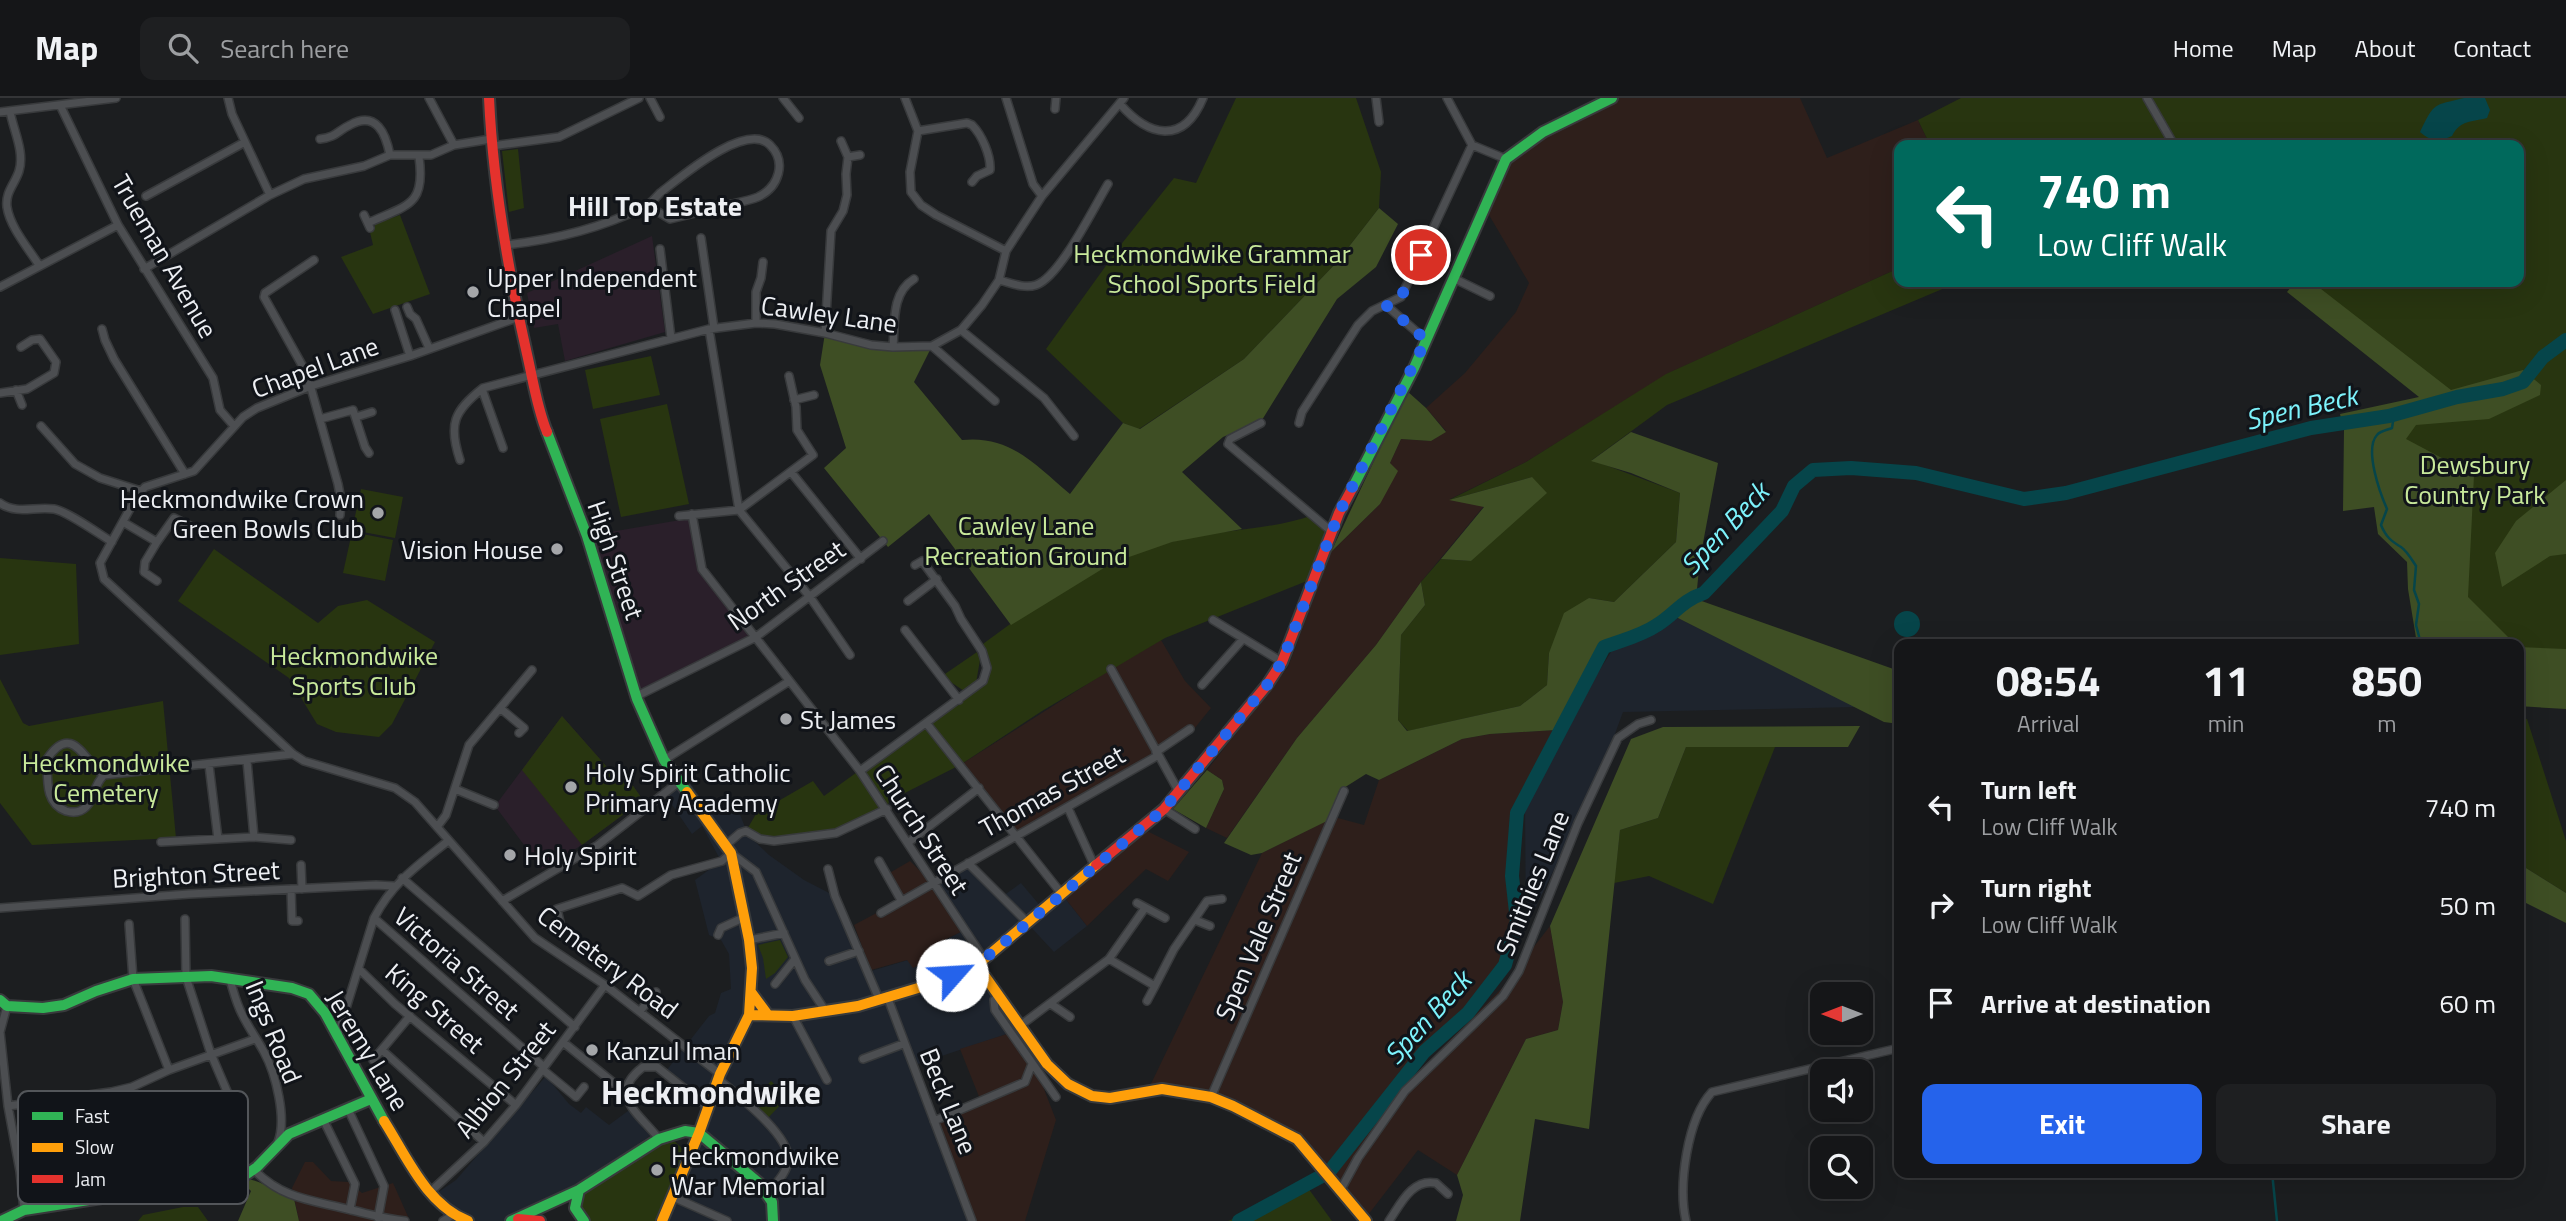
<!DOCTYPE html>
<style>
:root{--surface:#151618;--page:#1e1f21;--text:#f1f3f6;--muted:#9d9fa2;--line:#343537;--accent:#2563eb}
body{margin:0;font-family:"Titillium Web",sans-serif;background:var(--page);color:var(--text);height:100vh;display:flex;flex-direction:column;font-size:26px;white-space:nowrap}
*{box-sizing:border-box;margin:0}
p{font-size:23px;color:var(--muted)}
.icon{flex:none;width:38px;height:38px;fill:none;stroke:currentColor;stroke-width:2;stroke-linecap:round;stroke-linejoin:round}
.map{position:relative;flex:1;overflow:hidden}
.sheet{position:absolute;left:1894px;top:541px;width:630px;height:539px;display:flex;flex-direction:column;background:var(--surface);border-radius:14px;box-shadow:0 7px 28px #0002,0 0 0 2px var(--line)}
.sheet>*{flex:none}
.guide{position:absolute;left:1894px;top:42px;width:630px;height:147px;border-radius:14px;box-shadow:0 7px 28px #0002,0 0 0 2px var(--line);background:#00695c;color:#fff;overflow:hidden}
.needle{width:46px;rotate:270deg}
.controls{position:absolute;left:1810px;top:884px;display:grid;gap:14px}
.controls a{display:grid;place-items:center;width:63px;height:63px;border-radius:14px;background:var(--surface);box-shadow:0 7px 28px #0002,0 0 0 2px var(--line);font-size:35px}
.pin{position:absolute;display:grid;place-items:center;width:60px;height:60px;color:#fff;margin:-30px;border:4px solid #fff;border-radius:50%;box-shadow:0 2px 7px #0007}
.me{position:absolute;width:77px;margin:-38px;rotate:64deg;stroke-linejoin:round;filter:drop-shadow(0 0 5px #0008)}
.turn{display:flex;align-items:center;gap:24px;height:147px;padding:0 28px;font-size:32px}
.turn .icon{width:91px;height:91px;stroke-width:2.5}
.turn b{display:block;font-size:49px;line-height:60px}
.eta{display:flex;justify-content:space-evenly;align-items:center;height:119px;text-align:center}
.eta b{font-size:42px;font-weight:700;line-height:49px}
.cta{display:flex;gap:14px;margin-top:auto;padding:14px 28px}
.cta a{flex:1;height:80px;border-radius:14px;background:var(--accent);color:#fff;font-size:28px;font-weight:700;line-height:80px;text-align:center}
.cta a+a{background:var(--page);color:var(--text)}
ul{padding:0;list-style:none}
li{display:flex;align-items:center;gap:21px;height:98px;padding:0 28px}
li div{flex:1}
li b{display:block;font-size:26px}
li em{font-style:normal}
header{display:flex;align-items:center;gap:42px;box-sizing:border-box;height:98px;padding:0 35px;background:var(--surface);border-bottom:2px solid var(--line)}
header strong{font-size:33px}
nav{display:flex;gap:38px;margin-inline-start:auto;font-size:24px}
.search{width:490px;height:63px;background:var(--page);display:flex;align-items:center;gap:18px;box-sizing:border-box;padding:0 24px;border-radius:14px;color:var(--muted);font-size:26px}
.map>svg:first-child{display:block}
</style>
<header>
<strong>Map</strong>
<div class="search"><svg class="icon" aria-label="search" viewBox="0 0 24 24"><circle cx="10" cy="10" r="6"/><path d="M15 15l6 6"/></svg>Search here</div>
<nav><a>Home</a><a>Map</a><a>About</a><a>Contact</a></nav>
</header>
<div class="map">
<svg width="2566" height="1123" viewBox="0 0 2566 1123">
<rect width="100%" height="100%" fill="#1c1e20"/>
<path fill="#1e242d" d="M1678,520L1856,609L1623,614L1599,679L1526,829L1525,710L1585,595L1613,551Z
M689,683L712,716L734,701L748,737L769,757L804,782L835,798L868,874L908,862L964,832L931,784L968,765L1003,798L1021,785L1042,810L1061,795L1087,828L1054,854L1028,826L977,867L999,897L994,902L1010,935L912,968L972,1123H660L706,1005L666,973L709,918L715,915L721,895L731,891L729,856L721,842L709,837L695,782L721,763L702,728L692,736L666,698Z
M546,978L569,1006L581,1015L586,1009L609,1027L632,1010L650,1038L530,1118L548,1123H468L453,1117L437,1095L456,1082Z"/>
<path fill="#2e1f1b" d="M1612,0H1800L1827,60L1918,22L1930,47H1899V170L1669,275L1526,364L1450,401L1484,408L1421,484L1376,547L1297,640L1227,740L1206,730L1224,691L1222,682L1207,672L1288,569L1331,454L1380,406L1390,365L1401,341L1431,343L1446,333L1426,310L1465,275L1516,214L1529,185L1489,117L1481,116L1506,61Z
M1161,542L1185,583L1211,610L1194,631L1157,658L1017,738L960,667L1111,571Z
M1556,632L1547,658L1517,715L1512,778L1517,823L1505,867L1468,915L1424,954L1329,1074L1297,1041L1233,1008L1148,992L1262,755L1334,719L1364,727L1379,682L1462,641L1490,636Z
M1143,731L1189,754L1168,783L1146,771L1087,828L1061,795Z
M910,763L931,784L965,832L942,843L946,854L913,870L907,862L871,872L854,827L901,802L886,777Z
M1550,828L1563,904L1558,932L1526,941L1457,1077L1418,1052L1368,1117L1334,1075L1404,988L1502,890Z
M1010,935L1042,986L1056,1022L1025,1123H972L962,1092L959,1074L934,1023L980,1001L960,951Z
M305,1064H313L331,1083L349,1084L362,1095L393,1085L410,1123H299L292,1090Z"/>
<path fill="#2a1f2a" d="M652,138L665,234L565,263L558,226L534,230L527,195Z
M692,420L702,471L756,539L641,596L587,438Z
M562,618L614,677L624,675L643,702L582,747L542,771L495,708Z"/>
<path fill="#283510" d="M1236,0H1356L1381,74L1379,110L1337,164L1244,261L1139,331L1123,325L1046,251L1123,144L1174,80L1196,85Z
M1961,0H2566V598L2518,596V546H2424L2416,468L2372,338L2434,297L2287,184H2518V47H1930L1918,22Z
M518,51L524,110L509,114L502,53Z
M400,117L430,196L373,216L341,159L373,147L370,134L374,132L375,126Z
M1899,170V184H1959L1667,307L1592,362L1680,395L1676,444L1614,504L1589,500L1549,555L1547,587L1520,608L1408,633L1398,622L1401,537L1425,507L1421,484L1441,461L1471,463L1532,379L1449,402L1526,364L1666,276Z
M651,258L660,297L593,311L585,272Z
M667,306L689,406L621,419L600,321Z
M361,391L403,399L395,440L352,432Z
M1313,417L1331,433L1312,481L1165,540L1042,613L960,667L889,703L887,711L836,735L774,743L746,733L756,716L813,683L824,698L983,583L987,570L979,549C1033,508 1106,461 1171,444C1217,431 1269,433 1313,417Z
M352,434L393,442L385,483L343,475Z
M214,451L318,525L338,508L367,502L435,544L392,626L379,639L336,634L317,626L289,580L178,503Z
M0,460L76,466L79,546L0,557Z
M977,554L980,562L976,585L964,593L942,578Z
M0,581L23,625L29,628L163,603L176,740L32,747L0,705Z
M562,618L614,677L624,675L643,702L582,747L522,672Z
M2518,621H2527L2566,743V795L2518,765Z
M1686,649H1775L1713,806L1649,778L1614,785L1620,732L1658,720Z
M780,842L788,859L775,875L766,881L763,860L758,847Z
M771,983L788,999L768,1020L752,1004Z
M672,1041L684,1052L682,1060L655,1123H591L580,1113L582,1096Z
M1308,1090L1332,1123H1228Z
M183,1109H198L208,1123H138L143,1117Z"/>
<path fill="#3e4e24" d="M1379,110L1398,126L1376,169L1337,201L1262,322L1223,339L1182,374L1242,431L1172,444L1112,465L1011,527L929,416L888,449L824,370L846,350L820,267L825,235L871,247L932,248L914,284L962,342C1011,337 1035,367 1070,396L1123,325L1140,331L1244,261L1337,164Z
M2295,184H2312L2451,292L2523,272L2541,287L2540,297L2489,321L2416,327L2406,341L2474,377L2468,499L2515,546H2417L2408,491L2407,464L2378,436L2374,409L2343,413L2344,332L2340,316L2419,299L2287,194Z
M1407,293L1426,310L1446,334L1431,343L1401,341L1390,365L1398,373L1380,406L1331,454Z
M1631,334L1718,365L1700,461L1696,501L1899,573V597L1892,609H1899V626L1884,624L1672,517L1605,544L1556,632L1490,636L1462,641L1379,682L1366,676L1339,693L1329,722L1262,755L1251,757L1224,745L1297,640L1376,547L1421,484L1425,507L1401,537L1398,622L1407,633L1520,608L1547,587L1549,555L1564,515L1589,500L1614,504L1676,444L1680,395L1631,375L1591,363Z
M1532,379L1547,395L1471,463L1441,461L1484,409L1449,402Z
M2566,382V456L2550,458L2502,489L2495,455L2516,423Z
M2518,549L2566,551V611L2518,608Z
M1860,628L1848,649H1686L1658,720L1620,732L1589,1031L1535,1021L1520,1123H1456L1463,1097L1457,1077L1526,941L1558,932L1563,904L1550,828L1631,641L1663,629Z
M1207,672L1222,682L1224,691L1206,730L1173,711Z
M2518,765L2566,795V825L2518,801Z
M248,1081C265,1084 277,1095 294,1101L299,1123H238L251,1093L245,1087Z"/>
<path fill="#06454a" d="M2464,0H2485L2490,12L2487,20C2472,24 2460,22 2452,38C2438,44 2432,44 2420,34C2435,3 2433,8 2464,0Z
M1894 526a13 13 0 1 1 26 0a13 13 0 1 1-26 0Z"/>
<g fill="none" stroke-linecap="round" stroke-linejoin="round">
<path stroke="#06454a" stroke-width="2.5" d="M2394,317L2392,330C2387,332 2380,333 2377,337C2364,351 2380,395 2387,411L2381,427C2386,439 2391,443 2401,449C2407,453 2412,462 2416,468L2414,492L2419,506L2416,527L2421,546
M2272,1074L2277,1123"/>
<path stroke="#06454a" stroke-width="14" d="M1239,1123L1329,1074L1424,954L1468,915L1505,867L1517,823L1512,778L1517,715L1604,549C1622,542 1641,538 1657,527C1676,515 1681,503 1704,495L1782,413L1794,388L1813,372L1851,370L1916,375L2024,401L2066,395L2311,330L2389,318L2457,299L2503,291L2523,284L2543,259L2566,242"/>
<defs>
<path id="street" d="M228,0L232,16L270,97
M429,0L454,47
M650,0L660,19
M783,0L799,20
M905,0L918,33L910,74L911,94L921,107L936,117L1006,153
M1006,0L1033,86L1042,98
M1376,0L1379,24
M1447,0L1472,47L1506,61
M2147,0L2174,47
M1120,6C1148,38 1183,48 1203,0
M60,7L118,127L213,280L220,312L234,328
M1055,11L1056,0
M10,13C13,32 25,53 19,73C15,86 5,94 7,109C10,129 28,150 39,167
M0,14L116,0
M918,33L967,25L972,27C982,37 991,58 990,72L977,78L972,84
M320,41C337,39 337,33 350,27C377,12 386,37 390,57
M841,43L848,59L860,57
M492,48L559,39L639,0
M146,98L245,44
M364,117L370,130
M368,125C407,107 426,108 419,59
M701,140L714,230
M505,147C553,142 601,130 644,109C651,106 655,100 660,95C681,79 746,23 770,47C787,64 779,89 758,99C751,102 741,104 732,106C712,111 691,116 670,121L648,108
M660,151L671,240
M314,162L265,195L264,199L307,276L338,386L341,402L340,417
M144,171L270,97L304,81L364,68L390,57H431L454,47L491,41
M1455,181L1490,198
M999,182C1011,185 1024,191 1036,187C1060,179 1094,109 1108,86
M0,189L118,127
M1387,208L1426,242
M407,209L410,216L416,221L429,250
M395,212L410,258
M519,219L410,258L311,288L257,310L243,319L194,373L145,389L137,398L100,465L104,481L293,656L304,663L395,690L415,704L535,840L605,887L720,976
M756,225V194L761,180L763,164
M102,231L105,242L114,261L185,376
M709,231L739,412L810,499L850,557
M961,232L1044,300L1074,338
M825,235L831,133L843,113L847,97L846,76L848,59
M932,248L995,303
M893,249C895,225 891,195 914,181
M482,291L503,350
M16,292L22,307
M0,295L27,291L54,275L56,264L40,241L32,242L21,249
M794,302L814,297
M356,319L372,314
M320,321L353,312L365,349L369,355
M1261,325L1230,341L1228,346L1331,433
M1299,325L1302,314L1358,227L1372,213L1401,199L1472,47
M41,328L75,366L100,380L141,393
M460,362C448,326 454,313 483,290L709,231L756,225L775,226L825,235L871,247L893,249L932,248L961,232L982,207L999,182L1006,153L1042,98L1124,0
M791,374L861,461
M0,405C17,417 35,408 54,411C67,413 99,436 112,444
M692,416L702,471L860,673L984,861
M679,418L739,412L813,357L797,332L796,309L789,278
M123,424L157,444L145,464L144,474L157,483
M157,444L174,420L190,428
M908,503L937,481
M1213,522L1282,564
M905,532L959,602
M1111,571L1179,694
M1202,587L1243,541
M637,600L641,596L756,539L883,443
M500,610L524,630L519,635
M927,626L1061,795
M1156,654L1190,631
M664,662L788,584
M247,663L254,739
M209,667L218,741
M860,673L983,583L987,570L982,553L961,521L955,508L922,463L915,467
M104,677C85,666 73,622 47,661C48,680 44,705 66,713C73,715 80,715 86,709C96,699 92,689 104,677L293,656
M455,691L494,707
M1068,710L1095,769
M1164,711L1195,731
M437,729L446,717L469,647L532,572
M161,744L254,739L291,742
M909,744L979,690
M726,747L740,735L746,733L760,741L774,743L836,735L887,711
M879,763L901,802
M968,765L1028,825
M301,767L302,791
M828,771L835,798L879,901
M402,780L575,929
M291,791L292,823H298
M502,803L598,747L679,684
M1137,805L1165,820
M0,810L189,796L376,787L394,788
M881,815L1157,658
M374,820L544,969
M185,821L186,879L211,956L235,1012
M1195,822L1210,828
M560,824L557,811L622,790L638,798L671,777L722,763L731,755L756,774L805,882L826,914
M129,826L133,881L169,972
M718,837L721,830L745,819
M749,842L784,835
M1109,861L1155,888L1174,851L1207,803L1222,801
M829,863L859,853
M359,871L395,906L516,1007
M229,879C233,891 236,905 242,916C248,929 257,941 264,954C276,976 287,1021 278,1044
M775,886L795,861
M999,897L994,902L995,912L1056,999
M887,898L972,1123
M1147,903L1155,888
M1051,906L1070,919
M7,908L0,934L8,1008L20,1073L24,1112
M640,913L656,894
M793,918L827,982
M1021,927L1109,861L1145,810
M338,936L374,820C393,784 417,768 448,743
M563,944L620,990
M382,952L484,1044
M863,961L903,946
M373,962L410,918
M542,971L576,999L584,989
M718,981C736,996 792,1038 788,1063C787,1075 775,1086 768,1096
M1211,999L1344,693
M8,1008L111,994L132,989L169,972L255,941
M348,1011L384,1088L378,1120
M323,1021L355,1086L350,1111
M934,1023L1025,984L1032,966
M659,1041C640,1016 606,997 643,969H657L709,1010
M255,1073C285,1102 313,1102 351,1112C369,1116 386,1121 405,1123
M1340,1093L1358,1060L1405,993L1503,898L1519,873L1578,725L1618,640L1638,626L1651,622
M429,1095L484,1044L516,1007L605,887
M673,1099L727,1123
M443,1123L453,1117
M1389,1123C1400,1107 1412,1080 1436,1085L1448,1096
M1686,1123C1678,1088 1687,1021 1712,994L1899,950"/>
<path id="fast" d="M547,334L587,438L637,601L664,662L687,694
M1353,389L1414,270L1506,61L1543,34L1612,0
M0,902L7,908L43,910L64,907L96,893L133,881L211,878L292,890L309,896L325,915L384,1023
M579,1092L575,1110L584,1123
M1,1123L24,1112L244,1078L257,1069L289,1036L371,1001
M511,1123L579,1092L659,1041L685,1033L699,1035L759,1085L772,1104L773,1123"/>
<path id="slow" d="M977,867L1047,966L1068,986L1092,998L1110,1000L1162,991L1211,999L1233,1008L1297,1041L1366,1123
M751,894L768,917
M749,917L793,918L858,908L928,887L977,867L1096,767
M384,1023C407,1059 426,1106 468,1123
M662,1123L699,1035L720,976L749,917L752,870L749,842L731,755L687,694"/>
<path id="jam" d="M489,0C493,86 508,172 527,256C533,282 537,310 547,334
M1096,767L1164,711L1267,587L1282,564L1339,415L1353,389
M518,1121L540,1123"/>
</defs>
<use href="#street" stroke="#383a3c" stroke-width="10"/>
<use href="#fast" stroke="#383a3c" stroke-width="14"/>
<use href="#slow" stroke="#383a3c" stroke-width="14"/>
<use href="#jam" stroke="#383a3c" stroke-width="14"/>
<use href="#street" stroke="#4c4e51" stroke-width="7"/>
<use href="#fast" stroke="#30b455" stroke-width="10"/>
<use href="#slow" stroke="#ff9f0a" stroke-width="10"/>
<use href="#jam" stroke="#e5322d" stroke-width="10"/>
</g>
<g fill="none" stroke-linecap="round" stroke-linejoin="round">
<path stroke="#2563eb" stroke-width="12" stroke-dasharray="0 21.6" d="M952,877L977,867L1164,711L1267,587L1282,564L1339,415L1426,242L1387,208L1401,199L1421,157"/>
</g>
<g fill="#a4a6a9" stroke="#111419" stroke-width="2.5">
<circle cx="473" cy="194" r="7"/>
<circle cx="378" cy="415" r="7"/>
<circle cx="557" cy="451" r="7"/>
<circle cx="786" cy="621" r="7"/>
<circle cx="571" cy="689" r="7"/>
<circle cx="510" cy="757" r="7"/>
<circle cx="592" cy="952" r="7"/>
<circle cx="657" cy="1072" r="7"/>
</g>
<g text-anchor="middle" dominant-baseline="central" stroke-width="6" stroke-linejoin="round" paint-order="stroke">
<g font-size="26" fill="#c8e99b" stroke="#111419">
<text x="1212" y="155">Heckmondwike Grammar<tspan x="1212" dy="30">School Sports Field</tspan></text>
<text x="2475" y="366">Dewsbury<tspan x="2475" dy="30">Country Park</tspan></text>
<text x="1026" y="427">Cawley Lane<tspan x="1026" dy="30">Recreation Ground</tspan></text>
<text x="354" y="557">Heckmondwike<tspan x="354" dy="30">Sports Club</tspan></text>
<text x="106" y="664">Heckmondwike<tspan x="106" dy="30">Cemetery</tspan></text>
</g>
<g font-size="26" fill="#edeff3" stroke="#111419">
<text transform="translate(165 158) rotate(60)">Trueman Avenue</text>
<text transform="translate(829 216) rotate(8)">Cawley Lane</text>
<text transform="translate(315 269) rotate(-20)">Chapel Lane</text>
<text transform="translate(616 462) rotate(71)">High Street</text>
<text transform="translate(786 487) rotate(-35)">North Street</text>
<text transform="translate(1052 693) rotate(-29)">Thomas Street</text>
<text transform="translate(922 731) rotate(57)">Church Street</text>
<text transform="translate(196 776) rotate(-3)">Brighton Street</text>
<text transform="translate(1532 785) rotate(-68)">Smithies Lane</text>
<text transform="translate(1258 838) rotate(-67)">Spen Vale Street</text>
<text transform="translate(608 864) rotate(37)">Cemetery Road</text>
<text transform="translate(457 865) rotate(41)">Victoria Street</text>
<text transform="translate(435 910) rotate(41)">King Street</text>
<text transform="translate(274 934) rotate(68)">Ings Road</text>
<text transform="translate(368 952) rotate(59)">Jeremy Lane</text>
<text transform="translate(505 981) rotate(-51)">Albion Street</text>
<text transform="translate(949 1003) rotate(68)">Beck Lane</text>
</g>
<g font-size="26" fill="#edeff3" stroke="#111419" text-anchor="start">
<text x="487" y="179">Upper Independent<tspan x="487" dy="30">Chapel</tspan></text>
<text x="364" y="400" text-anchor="end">Heckmondwike Crown<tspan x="364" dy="30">Green Bowls Club</tspan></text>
<text x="543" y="451" text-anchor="end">Vision House</text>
<text x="800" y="621">St James</text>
<text x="585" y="674">Holy Spirit Catholic<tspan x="585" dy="30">Primary Academy</tspan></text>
<text x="524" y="757">Holy Spirit</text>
<text x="606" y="952">Kanzul Iman</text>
<text x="671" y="1057">Heckmondwike<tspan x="671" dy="30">War Memorial</tspan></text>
</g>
<g font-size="28" font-weight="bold" fill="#edeff3" stroke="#111419">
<text x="655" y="107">Hill Top Estate</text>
</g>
<g font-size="28" font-style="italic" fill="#7df3fc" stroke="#111419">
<text transform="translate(2301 309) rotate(-13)">Spen Beck</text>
<text transform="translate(1724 430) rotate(-47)">Spen Beck</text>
<text transform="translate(1427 919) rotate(-48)">Spen Beck</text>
</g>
<g font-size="33" font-weight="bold" fill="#edeff3" stroke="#111419">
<text x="711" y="994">Heckmondwike</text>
</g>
</g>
<rect x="18" y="993" width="230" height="113" rx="10" fill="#111419" stroke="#53565a" stroke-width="2"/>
<rect x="32" y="1014" width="31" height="8" fill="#30b455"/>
<rect x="32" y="1045" width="31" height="9" fill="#ff9f0a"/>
<rect x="32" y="1077" width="31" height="8" fill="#e5322d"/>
<g font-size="19" fill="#edeff3">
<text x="75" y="1025">Fast</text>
<text x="75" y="1056">Slow</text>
<text x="75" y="1088">Jam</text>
</g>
</svg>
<div class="controls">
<a><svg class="needle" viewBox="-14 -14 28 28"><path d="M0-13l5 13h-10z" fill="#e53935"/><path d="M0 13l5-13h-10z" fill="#9d9fa2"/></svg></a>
<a><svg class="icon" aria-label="sound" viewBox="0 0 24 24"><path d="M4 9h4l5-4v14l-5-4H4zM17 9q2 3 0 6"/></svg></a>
<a><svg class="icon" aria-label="search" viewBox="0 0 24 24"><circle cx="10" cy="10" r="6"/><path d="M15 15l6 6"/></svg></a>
</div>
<div class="pin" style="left:1421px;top:157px;background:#d93025"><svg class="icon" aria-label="arrive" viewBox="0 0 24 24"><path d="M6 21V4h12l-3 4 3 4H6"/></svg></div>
<svg class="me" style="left:952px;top:877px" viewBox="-20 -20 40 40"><circle r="19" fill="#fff"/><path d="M0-13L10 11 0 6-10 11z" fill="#2563eb"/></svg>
<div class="guide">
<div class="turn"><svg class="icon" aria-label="left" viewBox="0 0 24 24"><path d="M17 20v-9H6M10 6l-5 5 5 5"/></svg><div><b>740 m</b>Low Cliff Walk</div></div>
</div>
<section class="sheet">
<div class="eta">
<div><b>08:54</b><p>Arrival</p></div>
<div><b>11</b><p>min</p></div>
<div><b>850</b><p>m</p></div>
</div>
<ul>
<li><svg class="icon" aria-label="left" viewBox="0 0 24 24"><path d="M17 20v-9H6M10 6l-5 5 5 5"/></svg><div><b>Turn left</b><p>Low Cliff Walk</p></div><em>740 m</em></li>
<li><svg class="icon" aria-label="right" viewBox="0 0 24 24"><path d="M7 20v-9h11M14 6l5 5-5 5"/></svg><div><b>Turn right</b><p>Low Cliff Walk</p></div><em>50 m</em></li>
<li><svg class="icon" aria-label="arrive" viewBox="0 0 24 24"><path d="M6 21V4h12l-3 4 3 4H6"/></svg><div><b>Arrive at destination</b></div><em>60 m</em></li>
</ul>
<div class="cta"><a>Exit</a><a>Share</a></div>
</section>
</div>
